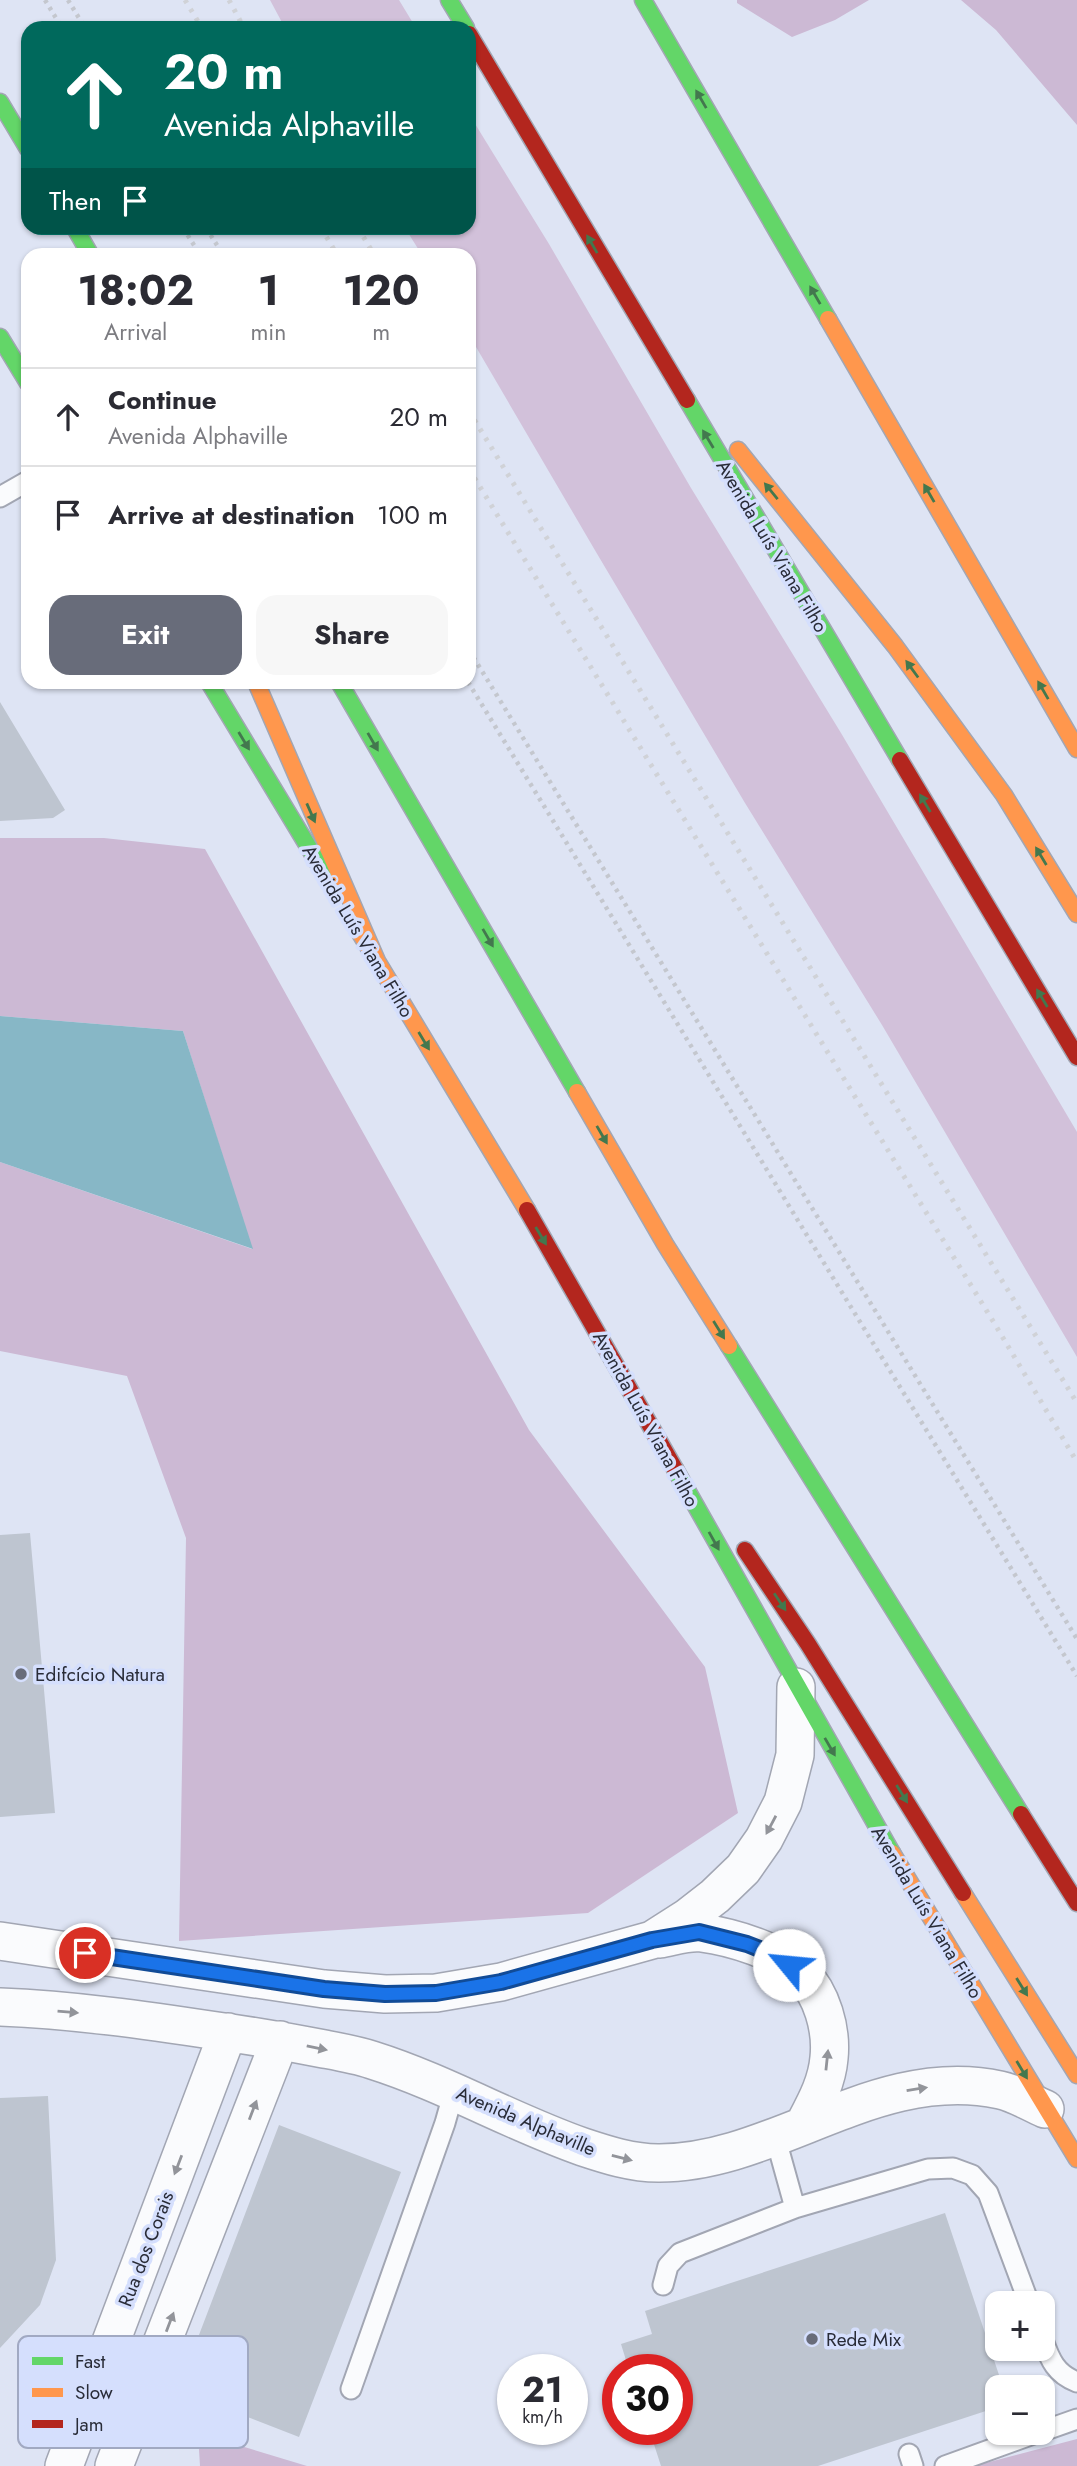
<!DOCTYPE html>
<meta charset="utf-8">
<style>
:root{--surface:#fff;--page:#f7f7f7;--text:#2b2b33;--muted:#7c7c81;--line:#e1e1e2;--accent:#686c7a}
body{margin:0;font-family:Jost,sans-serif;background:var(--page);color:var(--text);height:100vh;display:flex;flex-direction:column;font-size:26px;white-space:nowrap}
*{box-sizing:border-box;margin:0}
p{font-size:23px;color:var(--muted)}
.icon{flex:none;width:38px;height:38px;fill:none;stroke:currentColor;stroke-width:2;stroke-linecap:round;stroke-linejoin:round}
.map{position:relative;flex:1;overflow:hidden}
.sheet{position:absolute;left:21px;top:248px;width:455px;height:441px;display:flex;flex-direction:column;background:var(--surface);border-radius:21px;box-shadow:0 2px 5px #0004}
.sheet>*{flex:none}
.top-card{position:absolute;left:21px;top:21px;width:455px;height:214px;border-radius:21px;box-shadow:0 2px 5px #0004;background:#00695c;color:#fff;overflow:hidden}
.tools{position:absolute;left:985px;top:2291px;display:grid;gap:14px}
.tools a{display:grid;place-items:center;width:70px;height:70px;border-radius:14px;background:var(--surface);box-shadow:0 2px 5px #0004;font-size:35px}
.speed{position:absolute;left:497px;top:2354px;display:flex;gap:14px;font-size:35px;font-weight:700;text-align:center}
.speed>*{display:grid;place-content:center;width:91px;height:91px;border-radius:50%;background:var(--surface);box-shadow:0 2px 5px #0004;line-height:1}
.speed small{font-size:18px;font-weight:400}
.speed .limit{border:10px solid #d22;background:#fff;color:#111}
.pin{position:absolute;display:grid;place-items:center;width:60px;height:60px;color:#fff;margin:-30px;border:4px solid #fff;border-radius:50%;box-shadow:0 2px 7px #0007}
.me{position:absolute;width:77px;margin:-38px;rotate:298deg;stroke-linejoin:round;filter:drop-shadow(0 0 5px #0008)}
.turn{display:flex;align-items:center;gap:24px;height:147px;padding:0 28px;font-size:32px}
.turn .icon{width:91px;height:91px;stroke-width:2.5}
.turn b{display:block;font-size:49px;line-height:60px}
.then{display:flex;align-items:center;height:66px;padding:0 28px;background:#0003;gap:14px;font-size:26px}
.eta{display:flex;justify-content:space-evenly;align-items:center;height:119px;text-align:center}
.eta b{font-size:42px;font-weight:700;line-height:49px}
.cta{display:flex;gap:14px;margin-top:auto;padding:14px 28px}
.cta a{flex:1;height:80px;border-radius:21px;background:var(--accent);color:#fff;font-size:28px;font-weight:700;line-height:80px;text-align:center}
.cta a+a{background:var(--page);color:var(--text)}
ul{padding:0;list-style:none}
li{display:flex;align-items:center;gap:21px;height:98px;padding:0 28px;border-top:2px solid var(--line)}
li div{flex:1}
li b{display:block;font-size:26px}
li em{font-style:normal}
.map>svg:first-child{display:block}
</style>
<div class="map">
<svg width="1077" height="2466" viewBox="0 0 1077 2466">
<rect width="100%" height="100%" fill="#dee4f4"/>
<path fill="#d2c1da" d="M270,0H399L416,28H285Z
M469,114L549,244L691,488L841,733L1077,1132V1357L882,1025L745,803L596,552L469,335V256L422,255L405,228H469Z"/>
<path fill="#ccb9d4" d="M737,0H869L835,20L792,37L737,3Z
M961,0H1077V125L996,30Z
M0,838H104L205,849L529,1430L705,1667L738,1813L588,1913L179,1941L186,1538L127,1376L0,1351V1162L252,1249L183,1031L0,1016Z
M198,2433L307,2466H200Z
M1077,2439V2466H974Z"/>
<path fill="#87b7c6" d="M0,1016L183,1031L253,1249L0,1162Z"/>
<path fill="#bec5d0" d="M0,702L65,810L53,818L0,821Z
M30,1533L55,1813L0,1817V1535Z
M48,2096L56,2260L40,2305L0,2348V2098Z
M279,2125L401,2172L299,2437L178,2390Z
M945,2213L1003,2387H998V2407L818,2466H661L649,2429H677V2370H629L621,2344L652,2334L645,2311Z"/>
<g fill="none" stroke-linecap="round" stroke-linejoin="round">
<defs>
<path id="lane" d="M0,497L28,481
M775,2136L795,2208L928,2169L953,2168L972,2175L988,2193L1029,2303
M663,2285L668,2266L680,2253L795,2208
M1043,2340C1050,2360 1056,2374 1077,2382
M351,2389L445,2123L454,2091
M1043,2431L1077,2419
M909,2454L913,2466
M945,2466L1039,2432"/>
<path id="street" d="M659,1939C672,1937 689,1931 702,1933C732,1937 779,1951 801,1973C822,1994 832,2029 829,2058C827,2082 816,2102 805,2123
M0,1941L324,1989L385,1994L436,1993L501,1982L652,1940L688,1917L715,1896L743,1869L764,1839L783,1802L795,1755L796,1687
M0,2007C73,2010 145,2020 217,2031C253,2036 288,2042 324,2049C340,2052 357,2055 372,2060C445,2083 511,2122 583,2147C607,2155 632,2163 658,2163C774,2164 877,2063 1000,2090C1015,2093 1031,2103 1045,2109
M64,2466L228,2032
M114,2466L280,2040"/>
<path id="fast" d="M449,0L466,28
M643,0L828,319
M0,102L28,149
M75,228L91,256
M0,337L28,383
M687,400L900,760
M209,682L329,881
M339,682L577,1092
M729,1346L1021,1814
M675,1469L892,1853"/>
<path id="slow" d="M828,319L1077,749
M738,450L895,646L1004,795L1077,914
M256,682L377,961
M360,933L527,1210
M577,1092L665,1244L729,1346
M892,1853L1077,2159
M963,1893L1077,2075"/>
<path id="jam" d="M469,34L687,400
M900,760L1077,1057
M527,1210L675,1469
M745,1550L808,1644L963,1893
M1021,1814L1077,1903"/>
</defs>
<use href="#lane" stroke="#a2a6b3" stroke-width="23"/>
<use href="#street" stroke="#a2a6b3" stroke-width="40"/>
<use href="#fast" stroke="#a2a6b3" stroke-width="19"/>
<use href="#slow" stroke="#a2a6b3" stroke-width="19"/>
<use href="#jam" stroke="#a2a6b3" stroke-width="19"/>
<path stroke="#c4c7ce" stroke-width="4.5" stroke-dasharray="3.5 5" stroke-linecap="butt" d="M45,0L62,28
M68,0L85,28
M183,228L201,256
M206,228L224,256
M469,650L1077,1639
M468,682L1077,1676"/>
<use href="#lane" stroke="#fafbfd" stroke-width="19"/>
<use href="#street" stroke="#fafbfd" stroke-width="37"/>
<use href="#fast" stroke="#63d668" stroke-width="16"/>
<use href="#slow" stroke="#ff974d" stroke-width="16"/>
<use href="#jam" stroke="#b3261e" stroke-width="16"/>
<path stroke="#d0d2d7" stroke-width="5" stroke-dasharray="3.5 7" stroke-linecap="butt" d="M185,0L202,28
M229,0L244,28
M321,228L338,256
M358,228L375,256
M469,411L1077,1403
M469,469L996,1326L1077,1462"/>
</g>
<defs><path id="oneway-solid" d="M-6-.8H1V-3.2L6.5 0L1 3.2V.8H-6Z" transform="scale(1.75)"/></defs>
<g fill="#43784e">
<use href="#oneway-solid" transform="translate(701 99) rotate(-120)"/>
<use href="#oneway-solid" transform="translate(592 244) rotate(-120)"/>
<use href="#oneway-solid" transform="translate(815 295) rotate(-120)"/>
<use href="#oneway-solid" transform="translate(708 439) rotate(-121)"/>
<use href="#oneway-solid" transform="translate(771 491) rotate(-129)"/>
<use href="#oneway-solid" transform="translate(929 493) rotate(-120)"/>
<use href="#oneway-solid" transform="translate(912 669) rotate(-126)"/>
<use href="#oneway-solid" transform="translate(1043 690) rotate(-120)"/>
<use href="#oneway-solid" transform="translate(244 741) rotate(59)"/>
<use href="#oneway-solid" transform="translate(373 742) rotate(60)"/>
<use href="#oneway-solid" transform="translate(925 803) rotate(-121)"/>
<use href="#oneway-solid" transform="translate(311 813) rotate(66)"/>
<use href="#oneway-solid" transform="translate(1041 856) rotate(-121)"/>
<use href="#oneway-solid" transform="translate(488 938) rotate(60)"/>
<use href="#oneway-solid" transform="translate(1042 998) rotate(-121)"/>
<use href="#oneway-solid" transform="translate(424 1041) rotate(59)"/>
<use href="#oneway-solid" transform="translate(602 1135) rotate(60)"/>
<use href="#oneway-solid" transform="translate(541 1236) rotate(59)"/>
<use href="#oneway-solid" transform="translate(719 1330) rotate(58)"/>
<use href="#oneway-solid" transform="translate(714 1541) rotate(61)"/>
<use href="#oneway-solid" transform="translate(780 1602) rotate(56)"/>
<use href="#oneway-solid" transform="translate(830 1747) rotate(60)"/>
<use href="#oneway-solid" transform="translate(902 1794) rotate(58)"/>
<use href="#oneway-solid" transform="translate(1022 1987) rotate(58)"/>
<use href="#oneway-solid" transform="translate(1022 2070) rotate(59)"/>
</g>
<g fill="#92949a">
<use href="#oneway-solid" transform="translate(771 1825) rotate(118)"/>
<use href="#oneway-solid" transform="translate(68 2012) rotate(5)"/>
<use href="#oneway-solid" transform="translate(317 2048) rotate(12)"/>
<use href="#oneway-solid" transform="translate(827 2060) rotate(-84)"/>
<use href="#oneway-solid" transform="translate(917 2089) rotate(-9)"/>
<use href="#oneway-solid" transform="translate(253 2110) rotate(-69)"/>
<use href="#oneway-solid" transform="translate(622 2158) rotate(14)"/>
<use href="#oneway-solid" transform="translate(178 2165) rotate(111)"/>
<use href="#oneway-solid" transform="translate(170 2322) rotate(-69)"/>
</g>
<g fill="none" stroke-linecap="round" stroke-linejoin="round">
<defs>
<path id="route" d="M85,1953L324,1989L385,1994L436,1993L501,1982L652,1940L699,1932L747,1944L777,1956L789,1965"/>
</defs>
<use href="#route" stroke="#114b97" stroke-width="18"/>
<use href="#route" stroke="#1a73e8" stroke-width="12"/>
</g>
<g fill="#686c7a" stroke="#d5dffd" stroke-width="2.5">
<circle cx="21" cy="1674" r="7"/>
<circle cx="812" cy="2339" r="7"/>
</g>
<g text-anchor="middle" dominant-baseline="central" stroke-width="7" stroke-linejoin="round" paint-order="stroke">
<g font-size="19" fill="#292c38" stroke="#d5dffd">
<text transform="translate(772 546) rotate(59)">Avenida Luís Viana Filho</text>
<text transform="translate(358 931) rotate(59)">Avenida Luís Viana Filho</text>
<text transform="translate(646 1419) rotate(61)">Avenida Luís Viana Filho</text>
<text transform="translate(927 1912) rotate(59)">Avenida Luís Viana Filho</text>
<text transform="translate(526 2121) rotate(23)">Avenida Alphaville</text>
<text transform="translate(146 2249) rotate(-69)">Rua dos Corais</text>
</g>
<g font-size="19" fill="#292c38" stroke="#d5dffd" text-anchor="start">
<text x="35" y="1674">Edifcício Natura</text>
<text x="826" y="2339">Rede Mix</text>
</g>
</g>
<rect x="18" y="2336" width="230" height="112" rx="10" fill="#d5dffd" stroke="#a1a9c2" stroke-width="2"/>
<rect x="32" y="2357" width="31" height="8" fill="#63d668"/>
<rect x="32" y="2388" width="31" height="9" fill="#ff974d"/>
<rect x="32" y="2420" width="31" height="8" fill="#b3261e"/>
<g font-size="19" fill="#292c38">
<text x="75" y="2368">Fast</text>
<text x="75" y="2399">Slow</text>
<text x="75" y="2431">Jam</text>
</g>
</svg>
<div class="tools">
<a>+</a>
<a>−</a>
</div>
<div class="speed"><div>21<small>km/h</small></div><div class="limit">30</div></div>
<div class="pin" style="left:85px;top:1953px;background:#d93025"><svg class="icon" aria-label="arrive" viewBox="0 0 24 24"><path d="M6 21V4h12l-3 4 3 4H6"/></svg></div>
<svg class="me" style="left:789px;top:1965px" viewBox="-20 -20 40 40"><circle r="19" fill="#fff"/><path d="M0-13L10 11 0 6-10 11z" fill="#1a73e8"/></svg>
<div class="top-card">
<div class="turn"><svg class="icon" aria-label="ahead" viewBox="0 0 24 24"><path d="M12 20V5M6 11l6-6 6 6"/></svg><div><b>20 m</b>Avenida Alphaville</div></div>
<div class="then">Then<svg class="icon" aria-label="arrive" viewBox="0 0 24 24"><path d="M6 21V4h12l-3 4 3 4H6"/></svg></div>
</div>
<section class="sheet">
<div class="eta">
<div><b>18:02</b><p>Arrival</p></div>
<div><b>1</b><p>min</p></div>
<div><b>120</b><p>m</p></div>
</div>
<ul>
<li><svg class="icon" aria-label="ahead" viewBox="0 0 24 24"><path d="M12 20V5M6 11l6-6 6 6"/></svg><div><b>Continue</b><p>Avenida Alphaville</p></div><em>20 m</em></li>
<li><svg class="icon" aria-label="arrive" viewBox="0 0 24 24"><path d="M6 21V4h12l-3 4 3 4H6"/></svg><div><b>Arrive at destination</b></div><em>100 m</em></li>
</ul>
<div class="cta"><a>Exit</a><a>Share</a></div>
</section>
</div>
